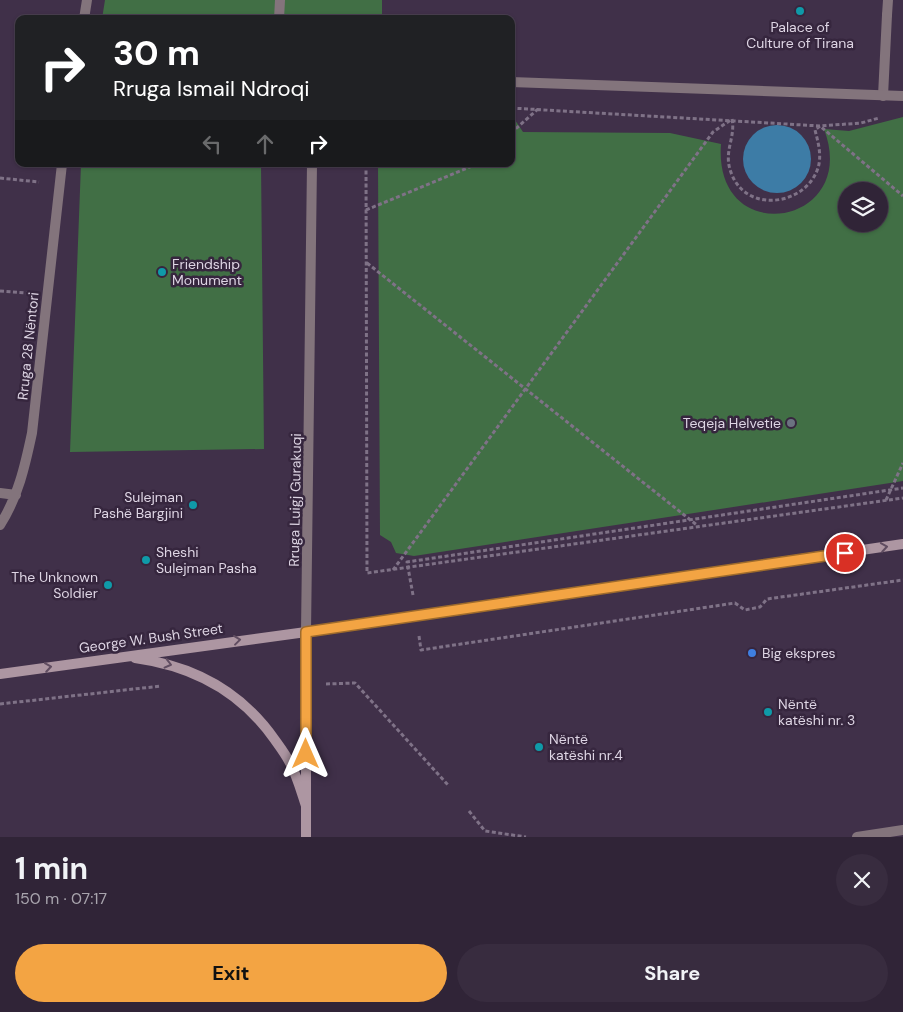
<!DOCTYPE html>
<meta charset="utf-8">
<style>
:root{--surface:#302437;--page:#382c3f;--text:#f1f3f6;--muted:#a8a4ad;--line:#4b4152;--accent:#f3a443}
body{margin:0;font-family:"DM Sans",sans-serif;background:var(--page);color:var(--text);height:100vh;display:flex;flex-direction:column;font-size:19px;white-space:nowrap}
*{box-sizing:border-box;margin:0}
p{font-size:16px;color:var(--muted)}
.icon{flex:none;width:28px;height:28px;fill:none;stroke:currentColor;stroke-width:2;stroke-linecap:round;stroke-linejoin:round}
.map{position:relative;height:837px;overflow:hidden}
.details{display:flex;flex-direction:column;background:var(--surface);flex:1}
.details>*{flex:none}
.hud{position:absolute;left:15px;top:15px;width:500px;height:152px;border-radius:10px;box-shadow:0 1px 4px #0004,0 0 0 1px var(--line);background:#202124;color:#fff;overflow:hidden}
.tools{position:absolute;left:838px;top:182px;display:grid;gap:10px}
.tools a{display:grid;place-items:center;width:50px;height:50px;border-radius:50%;background:var(--surface);box-shadow:0 1px 4px #0004,0 0 0 1px var(--line);font-size:25px}
.pin{position:absolute;display:grid;place-items:center;width:42px;height:42px;color:#fff;margin:-21px;border:2px solid #fff;border-radius:50%;box-shadow:0 1px 5px #0007}
.me{position:absolute;width:55px;margin:-28px;rotate:0deg;stroke-linejoin:round;filter:drop-shadow(0 0 4px #0008)}
.turn{display:flex;align-items:center;gap:18px;height:105px;padding:0 15px;font-size:22px}
.turn .icon{width:65px;height:65px;stroke-width:2.5}
.turn b{display:block;font-size:35px;line-height:42px}
.lanes{display:flex;align-items:center;height:48px;padding:0 15px;background:#0003;justify-content:center;gap:25px;direction:ltr}
.lanes .off{opacity:.35}
.round{display:grid;place-items:center;flex:none;width:52px;height:52px;border-radius:26px;background:var(--page)}
.headline{display:flex;align-items:center;justify-content:space-between;height:85px;padding:0 15px}
h1{font-size:30px;font-weight:700;line-height:38px}
.primary-button{display:flex;gap:10px;margin-top:auto;padding:10px 15px}
.primary-button a{flex:1;height:58px;border-radius:30px;background:var(--accent);color:#111;font-size:20px;font-weight:700;line-height:58px;text-align:center}
.primary-button a+a{background:var(--page);color:var(--text)}
.map>svg:first-child{display:block}
</style>
<div class="map">
<svg width="903" height="837" viewBox="0 0 903 837">
<rect width="100%" height="100%" fill="#403049"/>
<path fill="#416f45" fill-rule="evenodd" d="M105,0H382V19H102Z
M511,114L523,132L670,133L721,144C713,251 861,226 824,129L849,131L903,117V481L414,556L396,553L391,542L380,535L378,164H511ZM846,191H879V224H846Z
M81,164H261L264,449L70,452Z"/>
<path fill="#3d7ca6" d="M743 159a34 34 0 1 1 68 0a34 34 0 1 1-68 0Z"/>
<g fill="none" stroke-linecap="round" stroke-linejoin="round">
<path stroke="#7f7287" stroke-width="3" stroke-dasharray="4 2.5" stroke-linecap="butt" d="M511,108L820,126L861,123L879,118
M511,133L538,109
M366,164L367,573L903,498
M0,178L39,182
M366,210L477,164
M367,263L698,526
M0,291L27,293
M886,500L903,463
M393,570L713,132L732,119C736,139 722,152 732,175C748,214 806,205 818,168C822,155 818,142 815,130L820,126L903,196
M413,595L407,562L903,488
M419,636L421,650L735,603L745,610L760,607L767,599L903,580
M326,684L355,683L448,785
M0,704L161,686
M469,811L485,831L526,837"/>
<path stroke="#83747c" stroke-width="10" d="M883,96L887,15"/>
<path stroke="#83747c" stroke-width="10" d="M887,15L888,0
M84,19L87,0
M279,19L280,0
M511,82L903,96
M0,493L16,495
M0,525C18,497 25,466 32,433L62,164
M306,632L312,164
M857,837L903,830"/>
<path stroke="#ad96a2" stroke-width="10" d="M135,658C194,666 241,691 275,740C280,747 286,755 290,763C297,776 301,791 306,806
M0,674L306,632L903,544
M306,837V632"/>
</g>
<defs><path id="oneway-chevron" d="M-2-3.5L2.5 0L-2 3.5" fill="none" stroke-width="1.6" stroke-linecap="round" stroke-linejoin="round" transform="scale(1.25)"/></defs>
<g stroke="#604d61">
<use href="#oneway-chevron" transform="translate(884 547) rotate(-9)"/>
<use href="#oneway-chevron" transform="translate(237 640) rotate(-7)"/>
<use href="#oneway-chevron" transform="translate(168 664) rotate(14)"/>
<use href="#oneway-chevron" transform="translate(48 667) rotate(-9)"/>
</g>
<g fill="none" stroke-linecap="round" stroke-linejoin="round">
<defs>
<path id="route" d="M306,754V632L845,553"/>
</defs>
<use href="#route" stroke="#9e6b2c" stroke-width="12"/>
<use href="#route" stroke="#f3a443" stroke-width="9"/>
</g>
<g fill="#0f9aa8" stroke="#36263e" stroke-width="2">
<circle cx="800" cy="11" r="5"/>
<circle cx="162" cy="272" r="5"/>
<circle cx="193" cy="505" r="5"/>
<circle cx="146" cy="560" r="5"/>
<circle cx="108" cy="585" r="5"/>
<circle cx="768" cy="712" r="5"/>
<circle cx="539" cy="747" r="5"/>
</g>
<circle fill="#6b7280" stroke="#36263e" stroke-width="2" cx="791" cy="423" r="5"/>
<circle fill="#3f7fe0" stroke="#36263e" stroke-width="2" cx="752" cy="653" r="5"/>
<g text-anchor="middle" dominant-baseline="central" stroke-width="5" stroke-linejoin="round" paint-order="stroke">
<g font-size="14" fill="#ded5e4" stroke="#36263e" text-anchor="start">
<text x="800" y="27" text-anchor="middle">Palace of<tspan x="800" dy="16">Culture of Tirana</tspan></text>
<text x="172" y="264">Friendship<tspan x="172" dy="16">Monument</tspan></text>
<text x="781" y="423" text-anchor="end">Teqeja Helvetie</text>
<text x="183" y="497" text-anchor="end">Sulejman<tspan x="183" dy="16">Pashë Bargjini</tspan></text>
<text x="156" y="552">Sheshi<tspan x="156" dy="16">Sulejman Pasha</tspan></text>
<text x="98" y="577" text-anchor="end">The Unknown<tspan x="98" dy="16">Soldier</tspan></text>
<text x="762" y="653">Big ekspres</text>
<text x="778" y="704">Nëntë<tspan x="778" dy="16">katëshi nr. 3</tspan></text>
<text x="549" y="739">Nëntë<tspan x="549" dy="16">katëshi nr.4</tspan></text>
</g>
<g font-size="14" fill="#ded5e4" stroke="#36263e">
<text transform="translate(28 346) rotate(-84)">Rruga 28 Nëntori</text>
<text transform="translate(295 500) rotate(-89)">Rruga Luigj Gurakuqi</text>
<text transform="translate(151 638) rotate(-8)">George W. Bush Street</text>
</g>
</g>
</svg>
<div class="tools">
<a><svg class="icon" aria-label="layers" viewBox="0 0 24 24"><path d="M12 4l9 5-9 5-9-5zM3 14l9 5 9-5"/></svg></a>
</div>
<div class="pin" style="left:845px;top:553px;background:#d93025"><svg class="icon" aria-label="arrive" viewBox="0 0 24 24"><path d="M6 21V4h12l-3 4 3 4H6"/></svg></div>
<svg class="me" style="left:306px;top:754px" viewBox="-20 -20 40 40"><path d="M0-17L14 15 0 8-14 15z" fill="#f3a443" stroke="#fff" stroke-width="4"/></svg>
<div class="hud">
<div class="turn"><svg class="icon" aria-label="right" viewBox="0 0 24 24"><path d="M7 20v-9h11M14 6l5 5-5 5"/></svg><div><b>30 m</b>Rruga Ismail Ndroqi</div></div>
<div class="lanes"><svg class="icon off" aria-label="left" viewBox="0 0 24 24"><path d="M17 20v-9H6M10 6l-5 5 5 5"/></svg><svg class="icon off" aria-label="ahead" viewBox="0 0 24 24"><path d="M12 20V5M6 11l6-6 6 6"/></svg><svg class="icon" aria-label="right" viewBox="0 0 24 24"><path d="M7 20v-9h11M14 6l5 5-5 5"/></svg></div>
</div>
</div>
<section class="details">
<div class="headline"><div><h1>1 min</h1><p>150 m · 07:17</p></div><a class="round"><svg class="icon" aria-label="close" viewBox="0 0 24 24"><path d="M6 6l12 12M18 6L6 18"/></svg></a></div>
<div class="primary-button"><a>Exit</a><a>Share</a></div>
</section>
